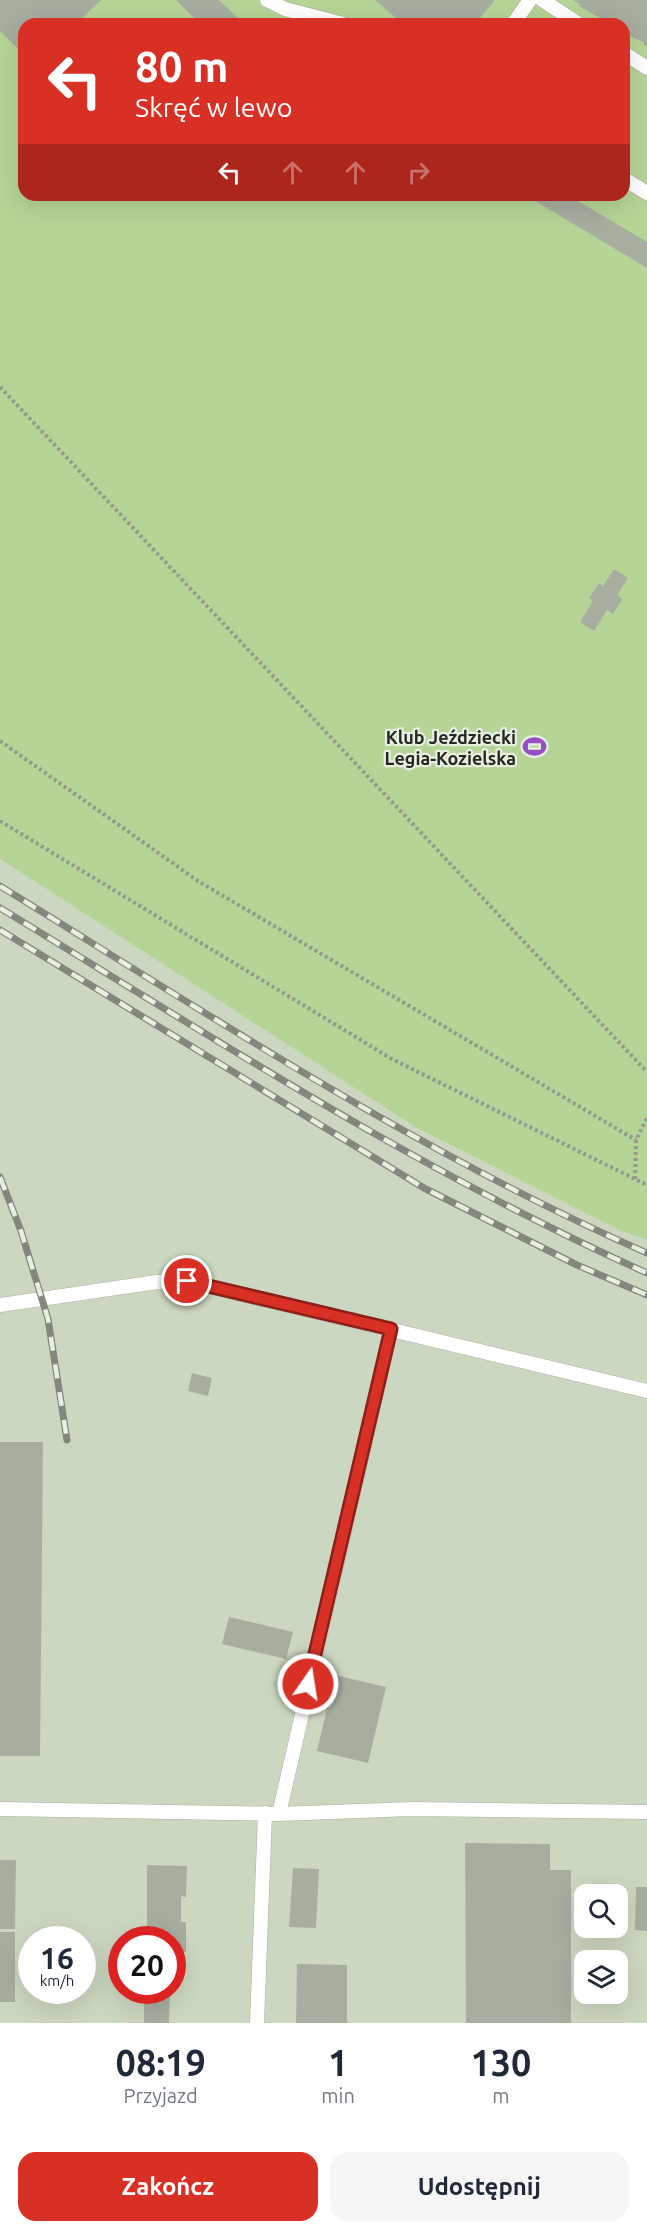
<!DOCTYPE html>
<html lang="pl">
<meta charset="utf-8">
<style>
:root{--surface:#fff;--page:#f6f6f7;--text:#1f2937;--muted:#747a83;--accent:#d93025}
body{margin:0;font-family:Ubuntu,sans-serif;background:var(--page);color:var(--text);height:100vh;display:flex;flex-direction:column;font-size:22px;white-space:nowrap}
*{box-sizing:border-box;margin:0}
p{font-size:20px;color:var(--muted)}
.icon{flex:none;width:33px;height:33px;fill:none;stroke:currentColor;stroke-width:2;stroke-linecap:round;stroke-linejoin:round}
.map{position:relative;height:2023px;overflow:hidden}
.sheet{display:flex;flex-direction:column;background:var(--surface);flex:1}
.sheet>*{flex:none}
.banner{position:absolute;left:18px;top:18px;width:612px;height:183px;border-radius:18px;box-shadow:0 6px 24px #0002;background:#d93025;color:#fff;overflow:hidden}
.tools{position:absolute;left:574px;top:1884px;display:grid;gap:12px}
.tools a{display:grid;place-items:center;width:54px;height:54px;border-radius:12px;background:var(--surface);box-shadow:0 6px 24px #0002;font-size:30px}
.speed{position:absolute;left:18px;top:1926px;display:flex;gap:12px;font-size:30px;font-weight:700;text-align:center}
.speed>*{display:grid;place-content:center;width:78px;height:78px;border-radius:50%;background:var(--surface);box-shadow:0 6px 24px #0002;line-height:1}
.speed small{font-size:15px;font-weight:400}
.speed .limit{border:9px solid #d22;background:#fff;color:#111}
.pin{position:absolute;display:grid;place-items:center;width:51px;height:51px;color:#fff;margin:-26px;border:3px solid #fff;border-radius:50%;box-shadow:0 2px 6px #0007}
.me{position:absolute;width:66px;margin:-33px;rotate:13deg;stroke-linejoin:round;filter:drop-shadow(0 0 4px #0008)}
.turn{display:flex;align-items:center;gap:21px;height:126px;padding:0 18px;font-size:27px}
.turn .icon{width:78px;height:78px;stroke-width:2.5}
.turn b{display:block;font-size:42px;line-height:51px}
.lanes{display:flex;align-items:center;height:57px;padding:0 18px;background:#0003;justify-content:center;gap:30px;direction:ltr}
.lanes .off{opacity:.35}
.eta{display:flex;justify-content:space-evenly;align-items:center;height:102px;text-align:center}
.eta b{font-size:36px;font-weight:700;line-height:42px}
.button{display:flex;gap:12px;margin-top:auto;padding:12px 18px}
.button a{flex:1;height:69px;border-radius:18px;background:var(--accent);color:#fff;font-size:24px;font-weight:700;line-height:69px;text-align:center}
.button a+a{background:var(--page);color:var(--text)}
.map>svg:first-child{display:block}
</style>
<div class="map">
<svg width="647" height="2023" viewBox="0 0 647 2023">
<rect width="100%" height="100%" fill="#dae2d3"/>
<path fill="#ccd7c1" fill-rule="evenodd" d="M0,859L415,1127L619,1230L647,1240V2023H0ZM585,1894H618V1928H585ZM32,1940H82V1990H32ZM122,1940H172V1990H122ZM585,1960H618V1994H585Z"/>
<path fill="#b7d497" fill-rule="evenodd" d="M0,0H647V1240L619,1230L415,1127L0,859ZM24,24H624V195H24Z"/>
<path fill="#a7aea0" d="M0,0H101L76,24H24V55L0,31Z
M176,0H219L240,20L236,24H200Z
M375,0H495L475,24H403Z
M573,0H647V45L645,46L643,42L626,34L624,24H610L579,6L580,4Z
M525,195H568L647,242V268Z
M614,569L628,578L617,595L622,599L613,614L607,610L594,631L580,622L593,601L589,598L599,583L603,586Z
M192,1373L212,1378L208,1396L188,1391Z
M0,1442H43L40,1756H0Z
M229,1617L293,1632L286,1659L222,1644Z
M335,1675L386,1687L368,1763L317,1751Z
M465,1843L550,1844V1870H571V2023H466Z
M0,1860H16L15,1929H0Z
M147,1865L187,1866L186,1897L181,1896V1922H186V1952H172V1940H147Z
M293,1868L319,1869L316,1928L289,1927Z
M636,1887H647V1931L635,1930Z
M0,1932H15V2002H0Z
M297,1964L347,1965V2023H296Z
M144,1990H170L169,2023H144Z"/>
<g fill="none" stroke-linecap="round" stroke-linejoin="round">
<defs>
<path id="service" d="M267,0L285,9L343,24
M542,0L579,24
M513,24L530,0
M624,53L647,68
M624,179L647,193
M0,1305L157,1282L187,1281L647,1391
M0,1809L279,1814L411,1809L647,1812
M279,1814L391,1329
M257,2023L265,1813"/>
</defs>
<use href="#service" stroke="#aab1a3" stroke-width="15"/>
<path stroke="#94998e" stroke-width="4" stroke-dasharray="3 3" stroke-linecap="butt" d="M0,387L647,1072
M0,741L198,881L636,1140
M0,821L392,1059L647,1185
M635,1179L636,1140L647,1118"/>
<use href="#service" stroke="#fff" stroke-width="14"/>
<defs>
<path id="rail" d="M0,886C211,1016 419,1153 647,1253
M0,908C212,1037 420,1172 647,1273
M0,930L424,1188L577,1265L647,1295
M0,1177L21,1231L48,1319L67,1440"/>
</defs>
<use href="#rail" stroke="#83887e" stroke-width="7"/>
<use href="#rail" stroke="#e7efe0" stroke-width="4.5" stroke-dasharray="14" stroke-linecap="butt"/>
</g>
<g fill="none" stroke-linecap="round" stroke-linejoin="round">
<defs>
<path id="route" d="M187,1281L391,1329L308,1684"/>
</defs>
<use href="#route" stroke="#8d1f18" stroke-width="15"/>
<use href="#route" stroke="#d93025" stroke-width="10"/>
</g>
<defs>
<symbol id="stadium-bare" viewBox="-9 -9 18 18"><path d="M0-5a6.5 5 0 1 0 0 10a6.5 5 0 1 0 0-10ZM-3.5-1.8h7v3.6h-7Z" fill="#9450c4" stroke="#e7efe0" stroke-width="2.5" paint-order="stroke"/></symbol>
</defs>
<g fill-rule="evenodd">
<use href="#stadium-bare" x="518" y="730" width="33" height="33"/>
</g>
<g text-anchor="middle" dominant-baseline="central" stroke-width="4.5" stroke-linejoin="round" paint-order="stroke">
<g font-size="18" font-weight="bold" fill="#252722" stroke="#e7efe0" text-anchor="end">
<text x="516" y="737">Klub Jeździecki<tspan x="516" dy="21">Legia-Kozielska</tspan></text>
</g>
</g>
</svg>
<div class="tools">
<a><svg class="icon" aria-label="search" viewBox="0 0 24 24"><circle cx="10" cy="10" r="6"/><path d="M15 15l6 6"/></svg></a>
<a><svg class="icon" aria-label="layers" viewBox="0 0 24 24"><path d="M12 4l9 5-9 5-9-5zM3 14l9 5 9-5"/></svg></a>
</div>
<div class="speed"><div>16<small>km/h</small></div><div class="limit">20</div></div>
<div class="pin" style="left:187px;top:1281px;background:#d93025"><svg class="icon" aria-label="arrive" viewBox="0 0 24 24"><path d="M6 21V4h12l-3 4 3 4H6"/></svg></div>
<svg class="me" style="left:308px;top:1684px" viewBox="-20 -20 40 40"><circle r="17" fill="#d93025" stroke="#fff" stroke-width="3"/><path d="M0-11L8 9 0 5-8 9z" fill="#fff"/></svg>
<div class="banner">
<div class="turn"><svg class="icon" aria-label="left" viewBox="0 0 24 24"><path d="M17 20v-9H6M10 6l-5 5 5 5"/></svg><div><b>80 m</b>Skręć w lewo</div></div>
<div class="lanes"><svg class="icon" aria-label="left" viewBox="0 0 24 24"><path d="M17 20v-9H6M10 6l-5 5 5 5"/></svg><svg class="icon off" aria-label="ahead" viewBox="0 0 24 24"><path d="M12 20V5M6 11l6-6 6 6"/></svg><svg class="icon off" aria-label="ahead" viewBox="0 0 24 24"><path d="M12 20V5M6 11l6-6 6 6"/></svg><svg class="icon off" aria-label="right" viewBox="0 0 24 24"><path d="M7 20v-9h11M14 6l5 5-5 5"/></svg></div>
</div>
</div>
<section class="sheet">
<div class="eta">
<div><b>08:19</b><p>Przyjazd</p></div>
<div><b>1</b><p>min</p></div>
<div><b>130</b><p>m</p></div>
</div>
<div class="button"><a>Zakończ</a><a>Udostępnij</a></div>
</section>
